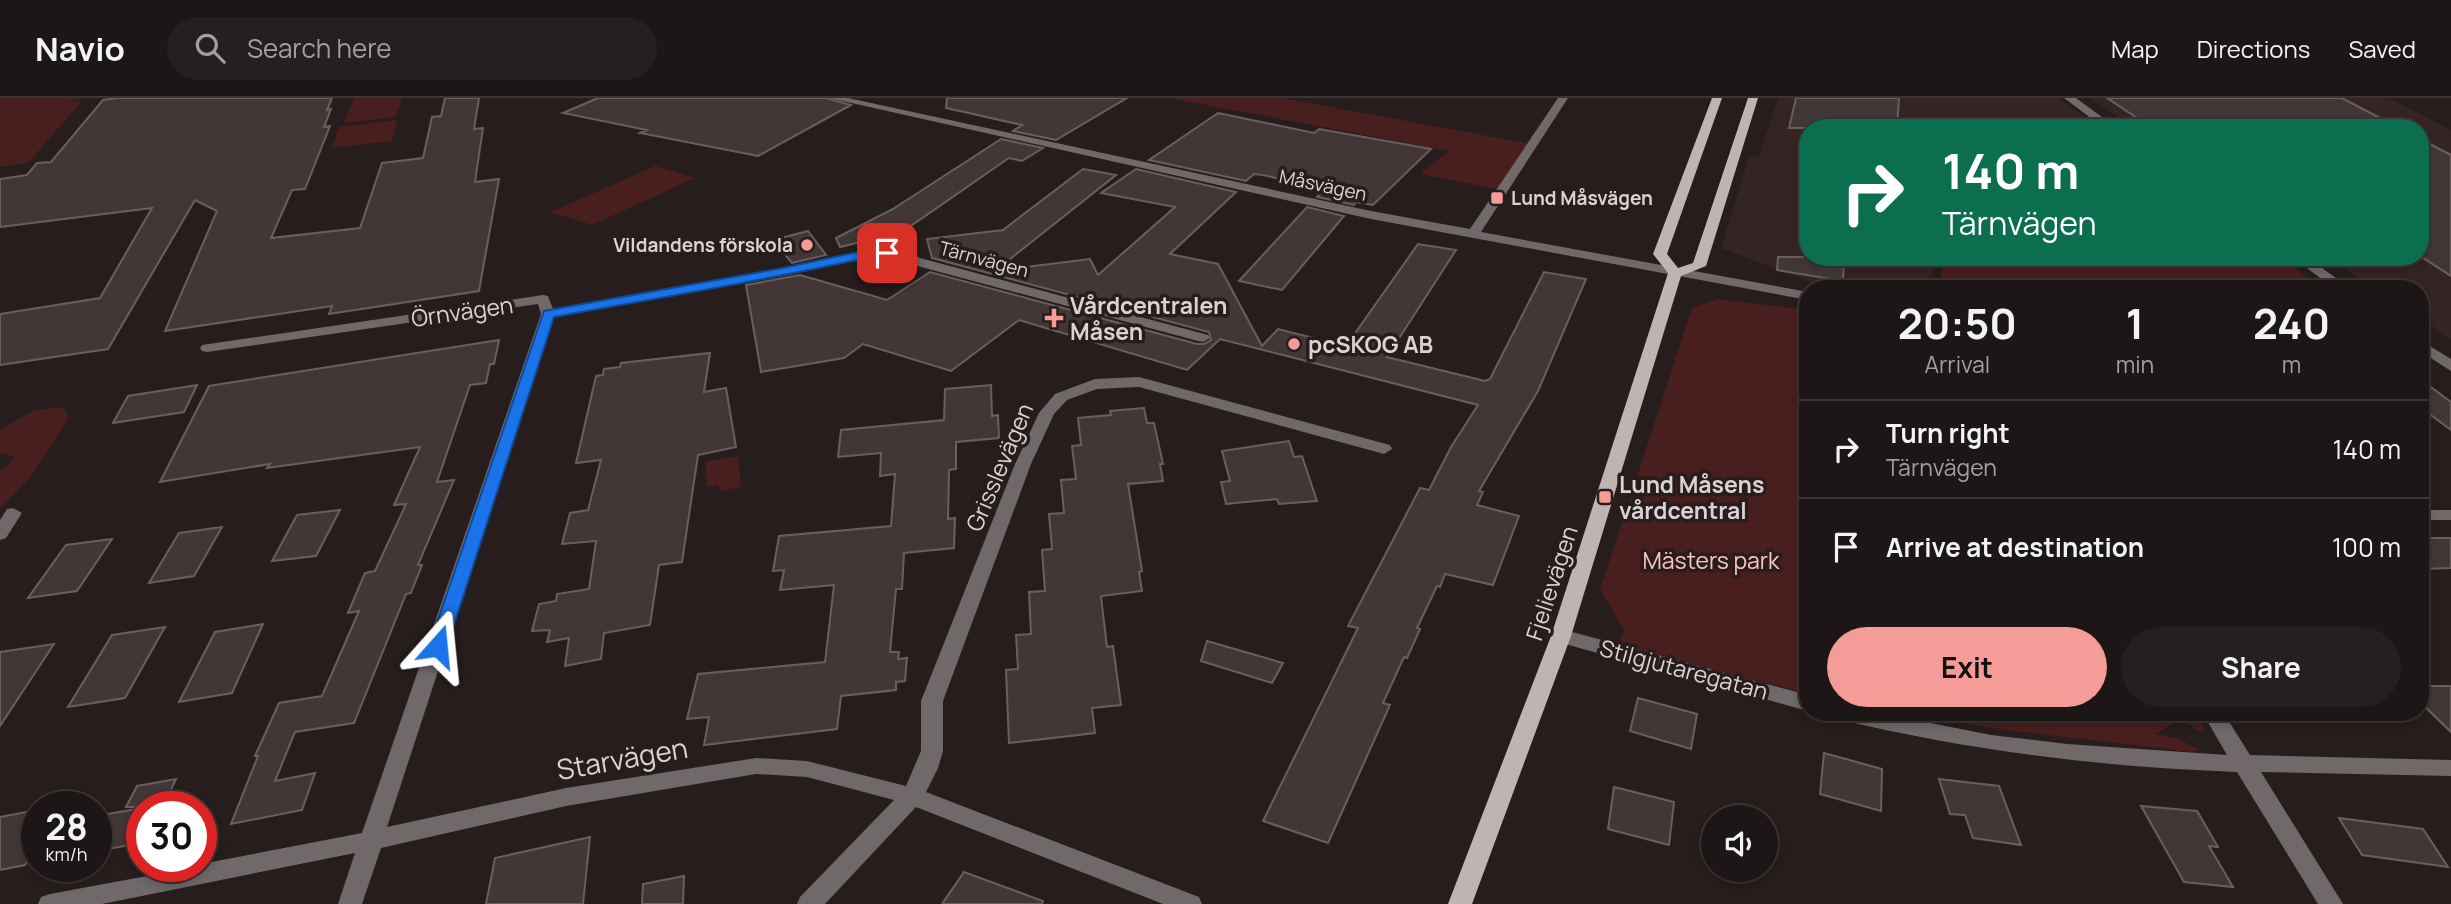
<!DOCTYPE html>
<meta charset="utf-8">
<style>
:root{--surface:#1d1616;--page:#251f1f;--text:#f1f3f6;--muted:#a09fa1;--line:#3b3535;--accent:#f59b98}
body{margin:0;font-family:Manrope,sans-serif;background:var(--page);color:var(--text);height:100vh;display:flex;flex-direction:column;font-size:26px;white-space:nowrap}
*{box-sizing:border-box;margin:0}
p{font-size:23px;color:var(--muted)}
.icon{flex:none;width:38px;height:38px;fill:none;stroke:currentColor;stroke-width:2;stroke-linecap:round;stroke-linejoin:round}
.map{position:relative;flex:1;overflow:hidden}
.details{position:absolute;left:1799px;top:182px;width:630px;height:441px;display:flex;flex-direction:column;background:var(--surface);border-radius:28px;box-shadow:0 4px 10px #0003,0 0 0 2px var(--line)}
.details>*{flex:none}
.banner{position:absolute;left:1799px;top:21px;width:630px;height:147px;border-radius:28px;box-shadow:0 4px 10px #0003,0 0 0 2px var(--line);background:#0b6e4f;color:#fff;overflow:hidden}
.buttons{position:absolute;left:1701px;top:707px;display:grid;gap:14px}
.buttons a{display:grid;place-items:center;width:77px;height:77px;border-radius:50%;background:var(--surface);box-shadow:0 4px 10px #0003,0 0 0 2px var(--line);font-size:35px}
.speed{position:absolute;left:21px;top:693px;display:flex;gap:14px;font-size:35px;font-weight:700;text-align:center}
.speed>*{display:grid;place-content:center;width:91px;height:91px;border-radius:50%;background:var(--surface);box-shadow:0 4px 10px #0003,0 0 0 2px var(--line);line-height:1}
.speed small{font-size:18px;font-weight:400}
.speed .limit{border:10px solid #d22;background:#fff;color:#111}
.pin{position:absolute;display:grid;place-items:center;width:60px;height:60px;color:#fff;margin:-30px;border-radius:14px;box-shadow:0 4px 10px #0006}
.me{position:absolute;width:77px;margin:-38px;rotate:18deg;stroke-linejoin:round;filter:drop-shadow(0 0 5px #0008)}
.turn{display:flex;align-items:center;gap:24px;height:147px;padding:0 28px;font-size:32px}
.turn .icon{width:91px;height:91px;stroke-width:2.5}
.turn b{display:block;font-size:49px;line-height:60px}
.eta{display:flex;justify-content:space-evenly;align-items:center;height:119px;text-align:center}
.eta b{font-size:42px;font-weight:700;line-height:49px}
.cta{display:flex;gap:14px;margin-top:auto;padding:14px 28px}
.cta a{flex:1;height:80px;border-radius:42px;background:var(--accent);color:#111;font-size:28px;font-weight:700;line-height:80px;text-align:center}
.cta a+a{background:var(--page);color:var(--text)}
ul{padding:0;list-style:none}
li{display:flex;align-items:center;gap:21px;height:98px;padding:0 28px;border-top:2px solid var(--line)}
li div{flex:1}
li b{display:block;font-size:26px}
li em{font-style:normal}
header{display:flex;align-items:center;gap:42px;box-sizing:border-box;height:98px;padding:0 35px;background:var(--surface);border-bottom:2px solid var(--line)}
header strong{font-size:33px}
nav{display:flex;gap:38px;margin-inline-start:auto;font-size:24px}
.search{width:490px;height:63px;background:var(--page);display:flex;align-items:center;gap:18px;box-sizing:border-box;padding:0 24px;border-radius:38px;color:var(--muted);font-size:26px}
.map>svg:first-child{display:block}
</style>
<header>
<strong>Navio</strong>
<div class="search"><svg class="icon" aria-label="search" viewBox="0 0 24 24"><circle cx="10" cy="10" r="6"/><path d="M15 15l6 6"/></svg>Search here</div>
<nav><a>Map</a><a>Directions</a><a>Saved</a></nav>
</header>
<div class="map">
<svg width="2451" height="806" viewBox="0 0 2451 806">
<rect width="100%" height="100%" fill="#271d1d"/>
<path fill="#342423" d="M1778,0H2058L2101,30H1808V159H1935L1929,191H1847L1809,183L1721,150L1749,59L1759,58Z
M2090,0H2389L2451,32V242L2420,221V191H2375L2328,159H2420V30H2135Z"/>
<path fill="#491e1e" d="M0,0H82L68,4L82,3L29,64L0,69Z
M354,0H402L396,19L344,25Z
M1170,0H1282L1532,46L1503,92L1420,76L1449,53Z
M397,22L392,43L332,50L339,29Z
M655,68L695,80L592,127L551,114Z
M1942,159H2280L2323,191H1940Z
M1718,201L1808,212V596L1623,547L1619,544L1622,537L1626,535L1600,492L1692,210Z
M57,309L65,311L68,321L30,380L0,411V372L6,370L15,359L0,355V332L33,313Z
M738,358L741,389L719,393L718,387L707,389L706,364Z
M1895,614H2196L2206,633H2198L2182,620L2155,636L2179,641L2199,652L2191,654L1998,631Z"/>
<path fill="#423736" stroke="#6b5f5e" stroke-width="2" d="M118,0H332L327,12L331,11L324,29L330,28L305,91L292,92L271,140L360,130L382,65L423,60L432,19L441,18L445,0H479L474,31L483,30L475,84L499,81L479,193L329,216L332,208L165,233L217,113L195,102L108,251L0,267V216L100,200L152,110L0,129V81L27,77L37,65L51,64L103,2Z
M598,0H826L851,7L758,58L640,35L647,32L563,15Z
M947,0H1127L1056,42L1013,33L1022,27L946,10Z
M1796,0H1899L1897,30H1789Z
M2107,0H2342L2399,30H2152Z
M1218,15L1314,35L1319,31L1431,51L1373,107L1356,104L1354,107L1317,99L1324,91L1263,77L1254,76L1246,83L1149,62Z
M1001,41L1043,50L1022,63L1009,60L902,134L840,149L836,140L893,111Z
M2420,41L2451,57V178L2420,158Z
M1083,71L1116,77L995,173L1090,161L1098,177L1175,109L1101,95L1136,71L1236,94L1170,156L1218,166L1262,248L1278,231L1346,248L1418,146L1456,152L1387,259L1485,283L1490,281L1544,174L1586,181L1538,293L1479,393L1483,394L1477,407L1519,418L1493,487L1445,476L1440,489L1437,488L1417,530L1420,531L1412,549L1407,560L1404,559L1383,605L1390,607L1328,745L1263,723L1358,530L1348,528L1420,390L1429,392L1451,349L1478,307L1220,241L1187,272L1019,222L951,273L863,246L844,260L761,274L746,187L800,177L887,202L930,174L1197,246H1204L1211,242L1209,234L932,160L927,141L1003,132Z
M1307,109L1344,118L1282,192L1239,183Z
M808,133L826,157L792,165L773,142Z
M1778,159H1844L1843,183L1777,172Z
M499,242L494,266H490L486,285L470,287L437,384L454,382L418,467H422L411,495L406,496L354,625L295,634L275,683L315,675L302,712L231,726L258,658H255L279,605L322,598L359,513L348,515L365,475L375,473L406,406L394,407L420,349L267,370L270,366L160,384L209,288Z
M710,255L704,294L726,290L736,349L698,357L682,464L659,467L650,527L604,535L601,561L565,568L569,540L547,544L550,532L532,533L539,506L556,503L557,496L589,491L596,443L562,446L570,415L588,412L601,362L576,365L596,278L603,277L604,271L620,269L621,265Z
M2420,281L2451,304V332L2420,309Z
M197,287L184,314L113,325L128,298Z
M991,287L992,318L998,317L999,340L956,344V371L949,372L948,421L955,420L954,450L904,455L902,491H896L890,554H899L898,561L907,560L905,583L896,584V592L841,598L837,631L704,647L709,619L687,621L698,576L825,564L834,487L780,492L784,472L773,473L779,438L891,428L895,376L880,378L881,355L838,359L841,332L944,322L945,291Z
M1144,310L1147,325H1154L1163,366H1160L1163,383L1128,386L1142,473L1139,474L1142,493L1101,498L1107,549L1113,548L1121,607L1092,610L1095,635L1009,645L1006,572L1018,571L1016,537L1031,536L1029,494L1045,493L1042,452L1052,451L1049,416L1064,415L1061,382L1076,381L1072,348L1081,347L1078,320L1111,317L1110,313Z
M1289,343L1294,359L1302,358L1317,403L1279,406L1277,401L1226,406L1221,384L1230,383L1222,353Z
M340,412L316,458L272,463L297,417Z
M222,429L194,478L149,485L179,435Z
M2420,440H2451V470L2420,471Z
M112,441L77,493L28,500L66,447Z
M263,526L232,595L179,604L215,534Z
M165,529L125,600L68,609L112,537Z
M1207,543L1283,565L1272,585L1201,563Z
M54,546L0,628V554Z
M2420,588H2451V634L2420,604Z
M1638,600L1697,616L1691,651L1630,633Z
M1824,655L1882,671L1881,713L1820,696Z
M176,681L163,709H126L137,688Z
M1939,681L1999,688L2021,747L1973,740L1965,717L1950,716Z
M1614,689L1674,704L1669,747L1608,731Z
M2141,708L2197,713L2218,749L2209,748L2233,789L2184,784Z
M142,710V745L96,753V718Z
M37,712V745L25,767L0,772V719Z
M2339,720L2423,731L2448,769L2362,757Z
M590,739L583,806H486L495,760Z
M964,774L1043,803L1042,806H942Z
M684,778L683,806H642L643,786Z"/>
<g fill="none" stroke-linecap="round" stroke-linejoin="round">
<path fill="#6f6969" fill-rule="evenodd" d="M829,0H848L1371,113L1470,131L1558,0H1568L1481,134L1808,194V202L1371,121Z
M2064,0H2076L2117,30H2104Z
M903,150L920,160L1208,237L1210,240L1203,244L1198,243L910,166L900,158L872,159L783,178L554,219L387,729L566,690L756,660L807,663L906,688L921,653V603L1015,366L1039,315L1055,296L1095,281L1139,279L1390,347L1392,351L1384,356L1139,289L1097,291L1067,302L1054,316L1031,366L943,603V653L938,670L926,694L1199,799L1202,806H1163L916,709L825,806H797L800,799L894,702L807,679L756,676L566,708L381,750L362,806H338L355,755L102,806H38L41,799L50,796L201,768V766L362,735L541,216L538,206L207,254L202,253L200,250L202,247L543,197L548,198L553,211L783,170L872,151Z
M2292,159H2307L2351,191H2335Z
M2420,242L2451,261V273L2420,253Z
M13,410L22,415L6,440L0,442V422L7,411Z
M2420,412H2451V422H2420Z
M1561,531L1808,597V613L1554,543L1551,538L1554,533Z
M1831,614H1875L1991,637L2067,646L2227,657L2202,614H2223L2250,657L2451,662V678L2261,674L2343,806H2318L2237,674C2103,669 1972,653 1841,622L1834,619Z"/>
<path fill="#bfb4b3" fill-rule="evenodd" d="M1712,0H1722L1667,156L1678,170L1693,165L1748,0H1758L1706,168L1681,178L1571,538L1472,806H1448L1551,538L1668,175L1653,156Z"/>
</g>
<path fill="#1a73e8" stroke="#114b97" stroke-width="2" d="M872,151H887L893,155C886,160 859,161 847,164C750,185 652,201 554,219L447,548L444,553H431L429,548L544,213L783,170Z"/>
<g fill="#f59b98" stroke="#271d1d" stroke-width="2.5">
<rect x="1490" y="93" width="14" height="14" rx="3.5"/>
<circle cx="807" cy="147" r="7"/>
<path d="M1050.5 209.5h7v7h7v7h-7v7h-7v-7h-7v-7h7z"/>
<circle cx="1294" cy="246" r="7"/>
<rect x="1598" y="392" width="14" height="14" rx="3.5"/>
</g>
<g text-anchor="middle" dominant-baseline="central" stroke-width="7" stroke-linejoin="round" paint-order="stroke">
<g font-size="19" fill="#dad3d3" stroke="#271d1d">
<text transform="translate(1323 87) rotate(12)">Måsvägen</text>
<text transform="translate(984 161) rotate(15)">Tärnvägen</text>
</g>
<g font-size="19" font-weight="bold" fill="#dad3d3" stroke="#271d1d" text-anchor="start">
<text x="1511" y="100">Lund Måsvägen</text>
<text x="793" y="147" text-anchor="end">Vildandens förskola</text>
</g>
<g font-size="23" font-weight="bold" fill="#dad3d3" stroke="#271d1d" text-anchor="start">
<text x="1070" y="207">Vårdcentralen<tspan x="1070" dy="26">Måsen</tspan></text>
<text x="1308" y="246">pcSKOG AB</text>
<text x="1619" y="386">Lund Måsens<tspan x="1619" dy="26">vårdcentral</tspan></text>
</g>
<g font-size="23" fill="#dad3d3" stroke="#271d1d">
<text transform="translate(462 213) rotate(-8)">Örnvägen</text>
<text transform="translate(999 369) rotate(-67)">Grisslevägen</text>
<text transform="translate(1551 485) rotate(-72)">Fjelievägen</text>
<text transform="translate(1684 571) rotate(15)">Stilgjutaregatan</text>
</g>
<g font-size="23" fill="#fdc3c0" stroke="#271d1d">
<text x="1711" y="462">Mästers park</text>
</g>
<g font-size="28" fill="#dad3d3" stroke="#271d1d">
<text transform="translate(622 660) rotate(-10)">Starvägen</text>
</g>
</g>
</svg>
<div class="buttons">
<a><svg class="icon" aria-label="sound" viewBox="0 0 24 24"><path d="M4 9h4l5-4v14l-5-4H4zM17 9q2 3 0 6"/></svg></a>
</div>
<div class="speed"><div>28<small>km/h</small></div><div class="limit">30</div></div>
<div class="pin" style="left:887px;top:155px;background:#d93025"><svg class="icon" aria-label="arrive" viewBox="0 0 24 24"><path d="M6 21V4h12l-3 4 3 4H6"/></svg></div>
<svg class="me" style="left:438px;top:548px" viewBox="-20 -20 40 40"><path d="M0-17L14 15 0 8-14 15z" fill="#1a73e8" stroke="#fff" stroke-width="4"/></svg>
<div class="banner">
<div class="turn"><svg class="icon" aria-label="right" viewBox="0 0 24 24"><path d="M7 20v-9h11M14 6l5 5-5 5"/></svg><div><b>140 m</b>Tärnvägen</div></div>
</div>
<section class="details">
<div class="eta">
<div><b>20:50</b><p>Arrival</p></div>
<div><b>1</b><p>min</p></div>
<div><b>240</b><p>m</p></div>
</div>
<ul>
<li><svg class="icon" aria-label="right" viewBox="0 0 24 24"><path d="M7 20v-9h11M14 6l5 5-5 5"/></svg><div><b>Turn right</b><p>Tärnvägen</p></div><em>140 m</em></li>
<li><svg class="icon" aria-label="arrive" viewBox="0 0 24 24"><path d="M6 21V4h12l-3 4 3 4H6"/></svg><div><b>Arrive at destination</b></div><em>100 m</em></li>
</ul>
<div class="cta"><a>Exit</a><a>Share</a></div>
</section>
</div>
